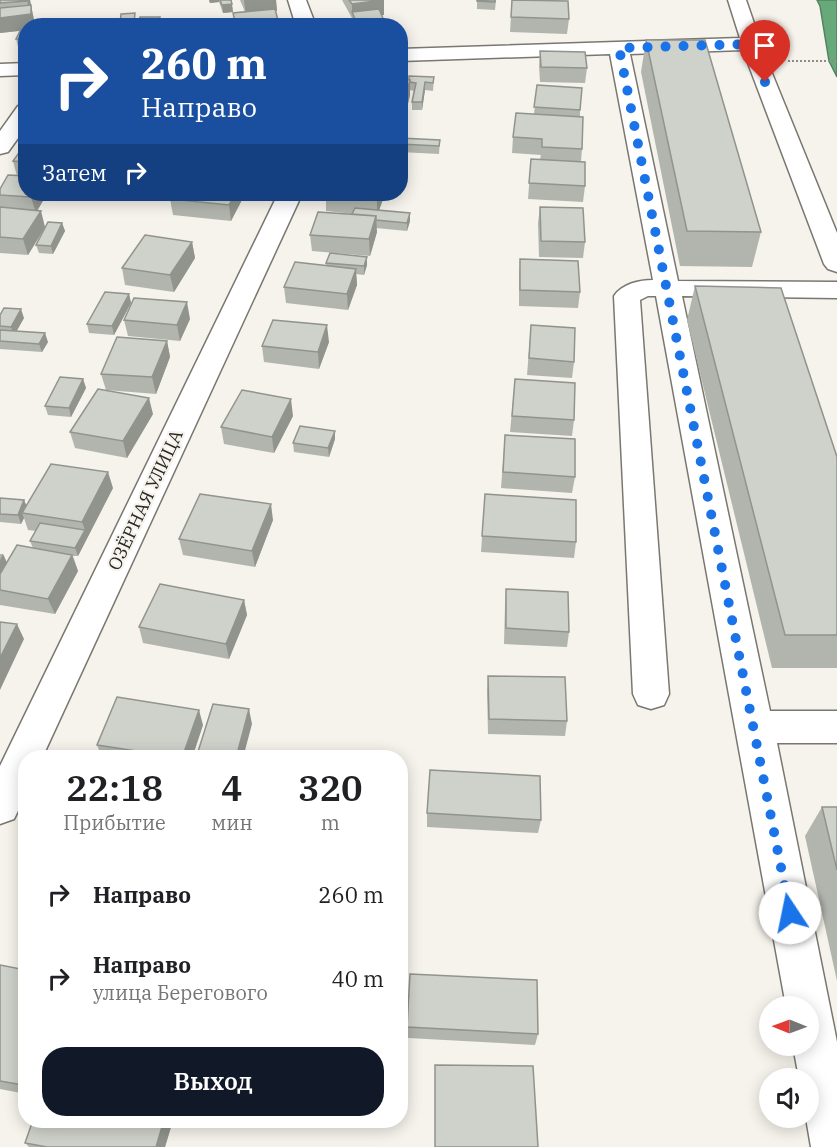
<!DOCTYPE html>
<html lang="ru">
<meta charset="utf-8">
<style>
:root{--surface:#fff;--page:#f6f6f6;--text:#202124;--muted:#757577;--accent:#111827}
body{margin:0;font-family:"IBM Plex Serif",serif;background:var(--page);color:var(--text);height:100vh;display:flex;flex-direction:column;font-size:22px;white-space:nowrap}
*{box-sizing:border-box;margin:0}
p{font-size:20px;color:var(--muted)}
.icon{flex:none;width:33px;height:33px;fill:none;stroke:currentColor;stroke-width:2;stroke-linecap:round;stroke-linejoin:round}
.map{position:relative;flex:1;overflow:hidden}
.panel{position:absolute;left:18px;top:750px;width:390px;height:378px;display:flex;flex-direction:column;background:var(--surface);border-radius:24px;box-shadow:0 3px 15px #0003}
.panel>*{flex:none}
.banner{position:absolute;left:18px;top:18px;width:390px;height:183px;border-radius:24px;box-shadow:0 3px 15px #0003;background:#1a4fa0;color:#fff;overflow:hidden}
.needle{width:39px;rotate:271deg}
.fabs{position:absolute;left:759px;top:996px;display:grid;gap:12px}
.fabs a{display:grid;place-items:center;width:60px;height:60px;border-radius:50%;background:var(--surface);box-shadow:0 3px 15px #0003;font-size:30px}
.pin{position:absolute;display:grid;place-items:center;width:51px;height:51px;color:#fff;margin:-62px -26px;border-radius:50% 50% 50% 0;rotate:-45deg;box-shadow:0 0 6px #0007}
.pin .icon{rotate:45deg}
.me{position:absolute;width:66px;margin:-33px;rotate:349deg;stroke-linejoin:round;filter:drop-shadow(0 0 4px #0008)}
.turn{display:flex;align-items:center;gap:21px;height:126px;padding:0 24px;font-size:27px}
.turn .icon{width:78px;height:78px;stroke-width:2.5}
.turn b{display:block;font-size:42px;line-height:51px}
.then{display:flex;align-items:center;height:57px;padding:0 24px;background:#0003;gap:12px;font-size:22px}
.eta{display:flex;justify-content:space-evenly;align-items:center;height:102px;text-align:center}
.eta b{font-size:36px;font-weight:600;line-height:42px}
.button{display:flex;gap:12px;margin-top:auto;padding:12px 24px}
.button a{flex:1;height:69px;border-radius:24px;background:var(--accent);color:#fff;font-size:24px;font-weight:600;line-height:69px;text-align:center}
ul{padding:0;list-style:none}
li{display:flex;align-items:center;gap:18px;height:84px;padding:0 24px}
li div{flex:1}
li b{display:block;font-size:22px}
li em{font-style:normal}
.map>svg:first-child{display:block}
</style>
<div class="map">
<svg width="837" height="1147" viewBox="0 0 837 1147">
<rect width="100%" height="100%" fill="#f5f3eb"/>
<path fill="#67a979" stroke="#548260" stroke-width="1.5" d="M817,0H837V77L829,61L820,6Z"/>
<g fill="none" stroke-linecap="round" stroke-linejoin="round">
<defs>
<path id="minor" d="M288,0H306L316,26H296Z
M728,0H746L767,61L837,233V272L828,269L824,264L743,50L630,54L678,281L837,282V298L682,296L770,711H837V743H777L837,1042V1147H811L806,1118H808V1078H799L793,1046H808V1006H786L656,296H648L640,300L669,694L664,705L651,709L638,705L633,694L614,296C622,284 639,280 653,280L610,54L400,61V49L740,38Z
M26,63V75L0,76V64Z
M26,105V127L8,152L0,154V131L18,106Z
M278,194H302L42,758H26V794L14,819L0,824V766Z"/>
</defs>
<use href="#minor" stroke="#797770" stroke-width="3"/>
<path stroke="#8c8b86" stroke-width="2" stroke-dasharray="2 2" stroke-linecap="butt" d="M788,61H837"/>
<use href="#minor" fill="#fff" fill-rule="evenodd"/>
</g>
<path fill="#b2b5ae" d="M0,0H30L34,20L35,26H26V54H20L16,39L20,31L0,33Z
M209,0H231L233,12L223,13L219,2L210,3Z
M240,0H276L277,11H275L279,26H235L233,13L245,12Z
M342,0H384V15H381L386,26H352V18Z
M477,0H496L495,10L477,9Z
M512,0L569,19L567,34L510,32Z
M160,17L161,21H166L167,26H121L120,24Z
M646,40L761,232L752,267L680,266L641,72Z
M540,51L587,68L585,83L540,82L539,66Z
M434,77L433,91L425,90L422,110H412V102L414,91L410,90V95L406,112H404V124L402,138L440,140L439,154L400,152V79H409Z
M537,85L580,110V116L582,149L581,161L585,186L583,202L528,199L531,159H540L541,155L512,153L513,137L534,114Z
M26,143V194H47L37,210L45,227L62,223L65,231L53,254L39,253L36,245L45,228L28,255L0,253V189L17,176L13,161Z
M174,194H245L231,221L173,215L170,199Z
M326,194H385L379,210L410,221L407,231L376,228L377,232L370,256L312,251L310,235L353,214L326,211Z
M540,207L585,242L583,258L539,257L538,223Z
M192,242L195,258L174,292L125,285L122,268Z
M520,259L580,292L578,308L519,306V275Z
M326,263L367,265L364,275L356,274L357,285L348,310L286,303L284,287L326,266Z
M695,286L837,457V668H772L687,320Z
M129,294L131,303L114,335L89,333L87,324Z
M24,318L16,331L48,342L42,352L0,349V326Z
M190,319L180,341L128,336L124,320Z
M531,325L574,362L572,378L527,375Z
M167,341L170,357L156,394L106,390L101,374Z
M329,342L319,369L264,362L262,346Z
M83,379L86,388L71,417L48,415L45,406Z
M515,379L574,420L572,436L510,432Z
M153,414L127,458L75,448L70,432Z
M293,416L274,453L224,444L221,427Z
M335,431V439L329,457L294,452L293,443Z
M505,435L575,477L572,493L501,488Z
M113,488L78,556H73L78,571L55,614L0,605V554H3L7,563L33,548L30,541L36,531L28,530L24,518L21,524L0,522V498L24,500L26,506Z
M485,494L576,542L574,558L481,552Z
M273,520L255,567L183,555L179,539Z
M506,589L569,632L567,647L504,644L505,605Z
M244,600L247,615L229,659L143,643L139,627Z
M488,676L567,721L565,736L488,734L487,691Z
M203,725L192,758H102L97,745Z
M822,807H837V981L805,836Z
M427,813L541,820L538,833L427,827Z
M0,965L26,970V1094L0,1089Z
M407,1027L538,1034L535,1045L408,1038Z
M171,1127L165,1147H29L25,1143Z"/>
<path fill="#91938d" d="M27,0H30L34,20L35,26H26V30L0,33V18L30,14Z
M209,0H219V2L210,3Z
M244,0H276L277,11L246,15Z
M384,0V15L355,18L352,13V4Z
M232,4L233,12L223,13L222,5Z
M243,21V26H236L235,22Z
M385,23L386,26H361Z
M410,80V95L406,112L405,97Z
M425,82V90L422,110V102Z
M404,108V124L402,141V125Z
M33,194H47L36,213L31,197Z
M235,194H245L231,221L229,205Z
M379,194H385L377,216V200Z
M41,211L45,227L28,255L23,239Z
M410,213V221L407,231V223Z
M376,216L377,232L370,256L369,239Z
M62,223L65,231L53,254L51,246Z
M192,242L195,258L174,292L170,275Z
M367,257V265L364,275V266Z
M356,269L357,285L348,310L347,294Z
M129,294L131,303L114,335L112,326Z
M187,302L190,319L180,341L177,325Z
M21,309L24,318L14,336L11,327Z
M327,325L329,342L319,369L318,352Z
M45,333L48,342L42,352L39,344Z
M167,341L170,357L156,394L152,377Z
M83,379L86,388L71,417L69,408Z
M149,398L153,414L127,458L123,441Z
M291,399L293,416L274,453L272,437Z
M335,431V439L329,457L328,448Z
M108,472L113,488L78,556L75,548L85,530L82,522Z
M24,500L28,509L22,513L24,518L21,524L18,515Z
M271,504L273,520L255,567L252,551Z
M3,554L7,563L0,575V560Z
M72,555L78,571L55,614L48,599Z
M244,600L247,615L229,659L226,644Z
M17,624L24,639L0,690V658Z
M249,709L252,724L243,758H236Z
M199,710L203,725L192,758H182Z
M164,1120H166L171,1127L165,1147H156Z"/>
<path fill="#cfd2ca" stroke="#91938d" stroke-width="1.5" d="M0,0H27V1L0,3Z
M220,0H231L232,4L222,5Z
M349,0H383L352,4Z
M477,0H495V2L477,1Z
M512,0L568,1L569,19L511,17Z
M31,5V14L0,18V8Z
M275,9L279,24L260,26H244L243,21L235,22L233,13Z
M379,9L385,23L358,26L352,12Z
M135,13L134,23L120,24L121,14Z
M140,17H160L159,21H139Z
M74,20H97L95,26H72Z
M135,21H166L165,26H133Z
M22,27H26V39H16Z
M646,40H705L761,232L687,231Z
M540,51L585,52L587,68L541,67Z
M409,76L434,77L433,83L425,82L422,102H412L416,83L410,82V80L409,79Z
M400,79L410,80L405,97H400Z
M537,85L582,88L580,110L534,107Z
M400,108H404L402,125H400Z
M516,113L583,117L582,149L542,147V139L513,137Z
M400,138L440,140L439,146L400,144Z
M26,143V162L13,161Z
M531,159L585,162V186L529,183Z
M8,175L26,176V194H33L31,197L0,195V189Z
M174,194H235L229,205L170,199Z
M326,194H379L377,200L325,195Z
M0,207L41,211L23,239L0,237Z
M540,207L583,208L585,242L541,241Z
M355,208L410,213L407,223L376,220V216L352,214Z
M318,212L376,216L369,239L310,235Z
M48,222L62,223L51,246L36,245Z
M145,235L192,242L170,275L122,268Z
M330,253L367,257L364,266L326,263Z
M520,259L578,261L580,292L520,290Z
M295,262L356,269L347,294L284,287Z
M695,286L781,288L837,457V635H785Z
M105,292L129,294L112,326L87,324Z
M134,298L187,302L177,325L124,320Z
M4,308L21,309L11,327L0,326V315Z
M273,320L327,325L318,352L262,346Z
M531,325L575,328L574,362L529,358Z
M0,330L45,333L39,344L0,341Z
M117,337L167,341L152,377L101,374Z
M60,377L83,379L69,408L45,406Z
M515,379L575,383L574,420L512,416Z
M98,389L149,398L123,441L70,432Z
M242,390L291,399L272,437L221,427Z
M300,426L335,431L328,448L293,443Z
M505,435L575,439V477L503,472Z
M51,464L108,472L82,522L22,513Z
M200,494L271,504L252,551L179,539Z
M485,494L576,500V542L482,536Z
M0,498L24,500L18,515L0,514Z
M40,523L85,530L75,548L30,541Z
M17,545L72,555L48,599L0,590V574Z
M160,584L244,600L226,644L139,627Z
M506,589L568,592L569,632L506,628Z
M0,622L17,624L0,658Z
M488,676L565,677L567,721L489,719Z
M117,697L199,710L182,758L97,745Z
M213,704L249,709L236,758H196Z
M430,770L540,776L541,820L427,813Z
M822,807H837V870Z
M0,965L26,970V1079L23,1085L0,1081Z
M410,974L537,980L538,1034L407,1027Z
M435,1065L533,1066L538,1147H435Z
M33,1120H164L156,1147H47L25,1143Z"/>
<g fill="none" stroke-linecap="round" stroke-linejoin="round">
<path stroke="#1a73e8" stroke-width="10" stroke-dasharray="0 18" d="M765,82L751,44L619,48L790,913"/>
</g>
<g text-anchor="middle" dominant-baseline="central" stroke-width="4.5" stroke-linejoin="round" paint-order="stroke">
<g font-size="18" fill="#292825" stroke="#f5f3eb">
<text transform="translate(145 500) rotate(-65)">ОЗЁРНАЯ УЛИЦА</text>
</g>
</g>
</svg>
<div class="fabs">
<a><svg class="needle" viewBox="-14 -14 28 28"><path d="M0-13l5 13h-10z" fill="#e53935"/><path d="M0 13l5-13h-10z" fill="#757577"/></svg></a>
<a><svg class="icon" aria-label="sound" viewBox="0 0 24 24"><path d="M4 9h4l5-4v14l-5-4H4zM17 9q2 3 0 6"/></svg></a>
</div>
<div class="pin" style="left:765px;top:82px;background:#d93025"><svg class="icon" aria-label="arrive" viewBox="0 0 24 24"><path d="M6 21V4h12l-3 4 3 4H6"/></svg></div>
<svg class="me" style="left:790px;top:913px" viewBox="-20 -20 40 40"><circle r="19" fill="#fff"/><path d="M0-13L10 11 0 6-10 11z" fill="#1a73e8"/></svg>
<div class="banner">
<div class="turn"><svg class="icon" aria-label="right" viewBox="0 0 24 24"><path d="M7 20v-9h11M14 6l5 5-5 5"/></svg><div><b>260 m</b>Направо</div></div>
<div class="then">Затем<svg class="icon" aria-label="right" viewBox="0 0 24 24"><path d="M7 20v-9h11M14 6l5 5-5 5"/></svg></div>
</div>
<section class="panel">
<div class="eta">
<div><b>22:18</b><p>Прибытие</p></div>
<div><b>4</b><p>мин</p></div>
<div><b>320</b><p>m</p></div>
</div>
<ul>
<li><svg class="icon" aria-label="right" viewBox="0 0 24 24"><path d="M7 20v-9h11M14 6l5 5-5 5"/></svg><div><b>Направо</b></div><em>260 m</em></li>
<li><svg class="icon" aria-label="right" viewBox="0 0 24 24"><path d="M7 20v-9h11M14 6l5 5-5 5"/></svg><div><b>Направо</b><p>улица Берегового</p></div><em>40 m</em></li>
</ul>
<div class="button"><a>Выход</a></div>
</section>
</div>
